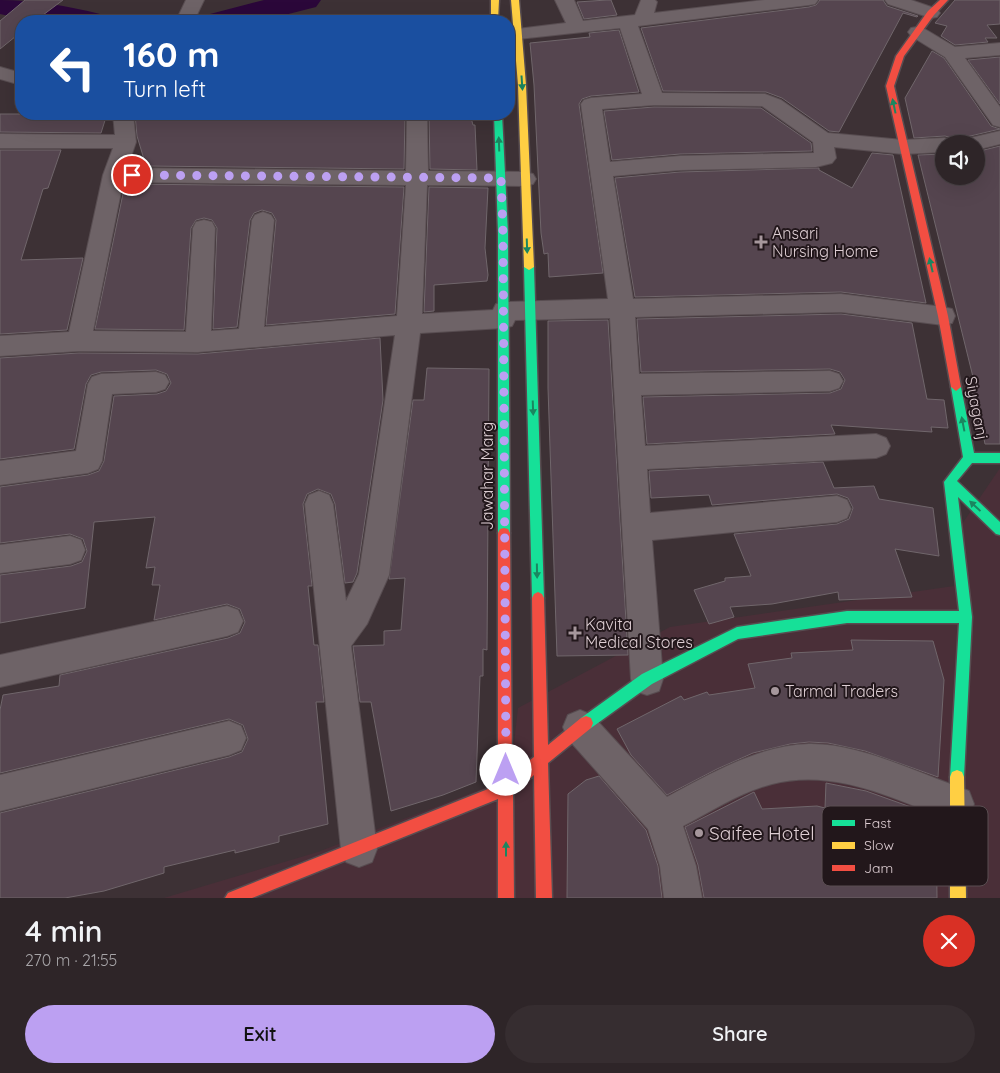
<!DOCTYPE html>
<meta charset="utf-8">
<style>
:root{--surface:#2e2528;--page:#362d30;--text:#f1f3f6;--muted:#a7a5a8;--line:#494245;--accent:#bca0f2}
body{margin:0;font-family:Quicksand,sans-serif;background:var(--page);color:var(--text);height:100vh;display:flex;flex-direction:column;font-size:19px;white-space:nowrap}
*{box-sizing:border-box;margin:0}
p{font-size:16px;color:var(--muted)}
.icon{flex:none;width:28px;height:28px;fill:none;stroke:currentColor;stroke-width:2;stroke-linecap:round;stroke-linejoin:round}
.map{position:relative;height:898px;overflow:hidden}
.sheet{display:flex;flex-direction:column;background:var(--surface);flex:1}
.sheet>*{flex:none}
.guide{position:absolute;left:15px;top:15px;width:500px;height:105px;border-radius:20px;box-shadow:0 5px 20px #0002,0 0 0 1px var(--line);background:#1a4fa0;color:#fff;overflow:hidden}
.fabs{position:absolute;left:935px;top:135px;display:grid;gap:10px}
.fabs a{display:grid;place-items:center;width:50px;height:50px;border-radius:50%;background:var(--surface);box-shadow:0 5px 20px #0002,0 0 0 1px var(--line);font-size:25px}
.pin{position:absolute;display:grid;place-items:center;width:42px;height:42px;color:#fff;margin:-21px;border:2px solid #fff;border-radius:50%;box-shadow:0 1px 5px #0007}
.me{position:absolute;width:55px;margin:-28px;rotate:0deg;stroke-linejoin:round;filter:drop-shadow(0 0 4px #0008)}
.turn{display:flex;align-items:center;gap:18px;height:105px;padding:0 25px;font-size:22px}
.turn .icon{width:65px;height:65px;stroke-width:2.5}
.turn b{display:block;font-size:35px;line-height:42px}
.round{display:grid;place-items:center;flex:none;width:52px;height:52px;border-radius:26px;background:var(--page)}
.head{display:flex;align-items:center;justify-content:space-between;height:85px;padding:0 25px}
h1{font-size:30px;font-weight:600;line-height:38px}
.cta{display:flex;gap:10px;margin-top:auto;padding:10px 25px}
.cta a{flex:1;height:58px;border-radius:30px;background:var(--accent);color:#111;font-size:20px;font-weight:600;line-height:58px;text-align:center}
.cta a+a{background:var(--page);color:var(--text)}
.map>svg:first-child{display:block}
</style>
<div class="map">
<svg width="1000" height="898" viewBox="0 0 1000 898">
<rect width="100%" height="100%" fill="#3d3135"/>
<path fill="#4a2f38" d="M1000,468V898H164L318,852L510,778L518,708L670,627L954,586V536Z"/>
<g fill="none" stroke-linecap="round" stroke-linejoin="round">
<path fill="#2b073a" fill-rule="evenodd" d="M0,0C33,0 68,6 100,14L105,21H32L0,14Z
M264,0H321L316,7L261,21H205L210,14Z"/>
</g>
<path fill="#55454f" stroke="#70666b" d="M25,0H63L35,21H21V32L0,49V21Z
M607,0H611L617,15L584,19L577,2Z
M820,0H883L887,6L918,16L917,17L903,13L839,132L829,131L782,98L766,92L663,91L641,28L809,7L816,5Z
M955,0H1000V24L987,25L997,38H985L988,42L955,45L941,36L947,26L935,23Z
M619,30L639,92L591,96L582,99L579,104L603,273L549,277L548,253L544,254L541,233L534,85L530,43L590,37L589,33Z
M932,51L944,58L991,126L1000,129L966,137L961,144H956L952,138L945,136L914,138L905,98Z
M1000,57V104L968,60Z
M654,107L761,108L811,143L812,151L680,154L612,160L604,111Z
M0,114H107L101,133L0,132Z
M135,114H405L404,169L146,166L137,136Z
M429,114H470L473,125H475L477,170L430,169Z
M1000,146V444H985L982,429H980L971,385H975L918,155L944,154V176H976V152Z
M0,150H61L48,188L43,189L21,260L83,258L67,330L0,334Z
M872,153L893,155L926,303L841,292L635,297L615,178L680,172L819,168V170L852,188Z
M125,184L404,187L395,314L266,325L276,220L272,213L262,210L254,213L250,220L237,327L213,329L217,228L212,220L204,218L196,220L191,228L184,330L95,329Z
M429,187L488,188L485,248L488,275L487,281L434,285V311L424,312Z
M841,314L912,323L927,399L944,400L948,428L931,427L932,432L831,425L835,434L647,444L643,397L830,393L841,389L845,380L840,372L830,369L641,372L637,319Z
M608,320L628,655L557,656L548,388V321Z
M380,338L383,400L357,573L353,582L345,583L335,504L331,494L318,489L307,494L303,504L312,586H308L314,645H318L324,702H316L328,824L279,836V842L235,853V850L164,867V873L104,891L65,898H0V813L229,757L242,752L248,739L243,725L229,719L0,773V710L3,695L59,686L60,675L228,638L240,633L245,622L240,609L227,604L154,620L160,585H152L155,567L146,568L155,517L94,522L85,608L0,623V575L71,566L82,562L87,551L83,539L70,534L0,543V487L88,475L99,471L104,461L114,396L157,394L166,391L171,383L167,374L156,370L101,372L91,375L86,384L74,449L0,459V358L79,353L198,354Z
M427,368L489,369L487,650L483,649V676H480L476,782L443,795L391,811L371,702H360L353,646L384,645V631L401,630L405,578L389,579L413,400H424Z
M823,462L834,488L874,486L879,499L933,508L939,556L895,549L912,597L839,600L838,592L772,604L730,607L734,617L709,624L694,590L725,581V578L751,576L734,534L837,524L849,519L853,508L848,498L837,494L712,505L709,495L651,498L649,471Z
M851,640L933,641L944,680L938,777L865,751L828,743L809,742L790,744L753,753L717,769L667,795L631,755L617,729L681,696L684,700L707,692L709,695L755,688L748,664L792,658L791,653L853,650Z
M599,776L646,830L658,866L662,898H567L568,794L586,780Z
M826,783L866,791L936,816L937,898H704L698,865L685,827L754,792L762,809L817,806L825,808Z"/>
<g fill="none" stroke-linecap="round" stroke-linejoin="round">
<defs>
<path id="street" d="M186,0H204L194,21H176Z
M555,0H574L583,21L635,15L641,0H655L657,2L654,13L765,0H818L815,4L809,5L638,26L662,93L765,94L781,100L828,133L903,140L944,138L951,140L954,144H944V152L903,154L834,147L836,158L832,163L816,167L680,170L613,176L633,299L841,294L943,307L952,309L955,316L952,323L943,325L841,312L635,317L639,374L830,371L839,374L843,381L839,388L830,391L641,395L645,446L876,434L886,438L890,446L886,454L876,458L647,469L650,513L837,496L847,500L851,509L847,518L837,522L652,540L663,679L659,691L647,695L635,691L631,679L610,318L515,320L512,326L503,328L420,333L389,575L367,624L351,646L377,849L372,862L359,867L346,862L341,849L305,504L309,495L319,491L329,495L333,504L346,601L359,574L395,335L198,352L79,351L0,356V336L69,332L103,175L113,148H0V134L115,135L113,114H133L136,142L127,168L406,171L407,114H427L428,171L525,172L533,174L536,179L533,184L525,186L427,185L422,314L493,310L496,304L505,302L608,299L581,104L584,100L591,98L642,94L620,28L509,40V30L566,23ZM654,105L762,106L813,142L814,153L680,156L610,162L602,109ZM123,182L406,185L397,316L264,327L274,220L271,215L263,212L255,215L252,220L239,329L211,331L215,228L212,222L204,220L196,222L193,228L186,332L93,331Z
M885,0H911L937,9L940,13L937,17L931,18L888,4Z
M917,27L923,28L955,47L1000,43V55L965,58L1000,107V127L993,125L945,57L911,36L908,32L911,28Z
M0,67L21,73V85L0,79Z
M1000,131V144L976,150V144H963L966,139Z
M156,372L165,375L169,382L165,389L156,392L112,394L102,461L98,469L88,473L0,485V461L76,451L88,384L92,377L101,374Z
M70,536L81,540L85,550L81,560L70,564L0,573V545Z
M227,606L238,610L243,621L238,632L227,636L0,687V655Z
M580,710L592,715L667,797C710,774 759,745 809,744C857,743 911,770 956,786L969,791L974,804L969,817L956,822C898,801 836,767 772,784C741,792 712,811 683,826L696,866L702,898H664L660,866L648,829L568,739L563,727L568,715Z
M229,721L241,726L246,738L241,750L229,755L0,811V775Z"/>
<path id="fast" d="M494,114H502L508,233L510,533L508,537L504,538L500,537L498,533V233Z
M529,264L534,267L544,598L542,602L538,604L534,602L532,598L524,267Z
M956,383L961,387L974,453H1000V463H972L957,481L1000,522V535L996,534L958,497L972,617L964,777L962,782L957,784L952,782L950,777L959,623H847L738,639L652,684L591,728L586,730L581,728L579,723L581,718L642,674L737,627L847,611H959L944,482L963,457L951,387Z"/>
<path id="slow" d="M491,0H499L498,21H491Z
M511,0H519L526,85L534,267L529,270L524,267L518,85Z
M957,770L962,772L964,777L966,898H950V777L952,772Z"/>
<path id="jam" d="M940,0H948L934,15L904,56L894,86L948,316L961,387L956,391L951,387L938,316L886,86L896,56L928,11Z
M504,528L508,529L510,533L512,774L534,757L532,598L534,594L538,592L542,594L544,598L548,745L581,718L586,716L591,718L593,723L591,728L548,763L552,898H536L534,775L513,793L514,898H498V799L252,898H225L228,893L498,785V533L500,529Z"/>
</defs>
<use href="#street" stroke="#584d51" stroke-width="2"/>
<use href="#fast" stroke="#584d51" stroke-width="3"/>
<use href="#slow" stroke="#584d51" stroke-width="3"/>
<use href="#jam" stroke="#584d51" stroke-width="3"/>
<use href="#street" fill="#6e6367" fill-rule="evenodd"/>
<use href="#fast" fill="#16e098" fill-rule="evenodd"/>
<use href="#slow" fill="#ffcf43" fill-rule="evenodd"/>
<use href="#jam" fill="#f24e42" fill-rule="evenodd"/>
</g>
<defs><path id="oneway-solid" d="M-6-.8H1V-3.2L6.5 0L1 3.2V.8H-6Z" transform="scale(1.25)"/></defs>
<g fill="#1b8660">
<use href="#oneway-solid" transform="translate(522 83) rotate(86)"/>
<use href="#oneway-solid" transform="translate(894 106) rotate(-102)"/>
<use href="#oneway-solid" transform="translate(499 144) rotate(-92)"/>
<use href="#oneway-solid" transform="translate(527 246) rotate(88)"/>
<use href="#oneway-solid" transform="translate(931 265) rotate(-103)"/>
<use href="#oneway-solid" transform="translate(533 408) rotate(88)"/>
<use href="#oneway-solid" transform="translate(963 424) rotate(-101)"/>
<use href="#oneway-solid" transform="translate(975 506) rotate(-137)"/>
<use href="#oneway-solid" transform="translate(537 571) rotate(89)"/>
<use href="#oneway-solid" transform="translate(506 849) rotate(-90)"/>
</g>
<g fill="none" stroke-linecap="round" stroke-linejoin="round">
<path stroke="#bca0f2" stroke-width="9" stroke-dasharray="0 16.2" d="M132,175L501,178L503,233L506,770"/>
</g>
<g fill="#a6979c" stroke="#22171b" stroke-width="2">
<path d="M758.5 234.5h5v5h5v5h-5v5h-5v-5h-5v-5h5z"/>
<path d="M572.5 625.5h5v5h5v5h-5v5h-5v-5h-5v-5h5z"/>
<circle cx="775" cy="691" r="5"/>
<circle cx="699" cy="833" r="5"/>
</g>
<g text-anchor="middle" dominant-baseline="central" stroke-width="4" stroke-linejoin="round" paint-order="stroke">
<g font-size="16" fill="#deced3" stroke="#22171b" text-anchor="start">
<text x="772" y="233">Ansari<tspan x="772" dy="18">Nursing Home</tspan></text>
<text x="585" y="624">Kavita<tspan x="585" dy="18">Medical Stores</tspan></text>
<text x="785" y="691">Tarmal Traders</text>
</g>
<g font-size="16" fill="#deced3" stroke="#22171b">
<text transform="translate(977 408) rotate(79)">Siyaganj</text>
<text transform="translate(487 476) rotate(-90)">Jawahar Marg</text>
</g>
<g font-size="19" fill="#deced3" stroke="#22171b" text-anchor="start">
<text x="709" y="833">Saifee Hotel</text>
</g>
</g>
<rect x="822" y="806" width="166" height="80" rx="8" fill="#22171b" stroke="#5a4e52" stroke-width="1"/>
<rect x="832" y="820" width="23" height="6" fill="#16e098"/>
<rect x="832" y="842" width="23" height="7" fill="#ffcf43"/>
<rect x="832" y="865" width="23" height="6" fill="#f24e42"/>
<g font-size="14" fill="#deced3">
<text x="864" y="828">Fast</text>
<text x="864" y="850">Slow</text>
<text x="864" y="873">Jam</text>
</g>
</svg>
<div class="fabs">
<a><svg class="icon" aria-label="sound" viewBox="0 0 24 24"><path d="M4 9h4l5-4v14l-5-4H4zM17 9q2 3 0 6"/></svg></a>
</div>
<div class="pin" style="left:132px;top:175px;background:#d93025"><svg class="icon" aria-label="arrive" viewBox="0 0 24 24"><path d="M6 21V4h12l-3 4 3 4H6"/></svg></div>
<svg class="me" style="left:506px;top:770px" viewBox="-20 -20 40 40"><circle r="19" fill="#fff"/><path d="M0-13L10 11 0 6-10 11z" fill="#bca0f2"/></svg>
<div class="guide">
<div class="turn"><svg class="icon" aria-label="left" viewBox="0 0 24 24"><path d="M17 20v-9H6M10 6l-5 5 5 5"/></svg><div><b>160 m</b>Turn left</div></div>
</div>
</div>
<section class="sheet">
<div class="head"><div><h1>4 min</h1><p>270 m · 21:55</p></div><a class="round" style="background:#d93025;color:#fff"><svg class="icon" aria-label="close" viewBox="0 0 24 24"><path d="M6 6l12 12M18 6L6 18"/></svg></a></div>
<div class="cta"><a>Exit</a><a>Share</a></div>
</section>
